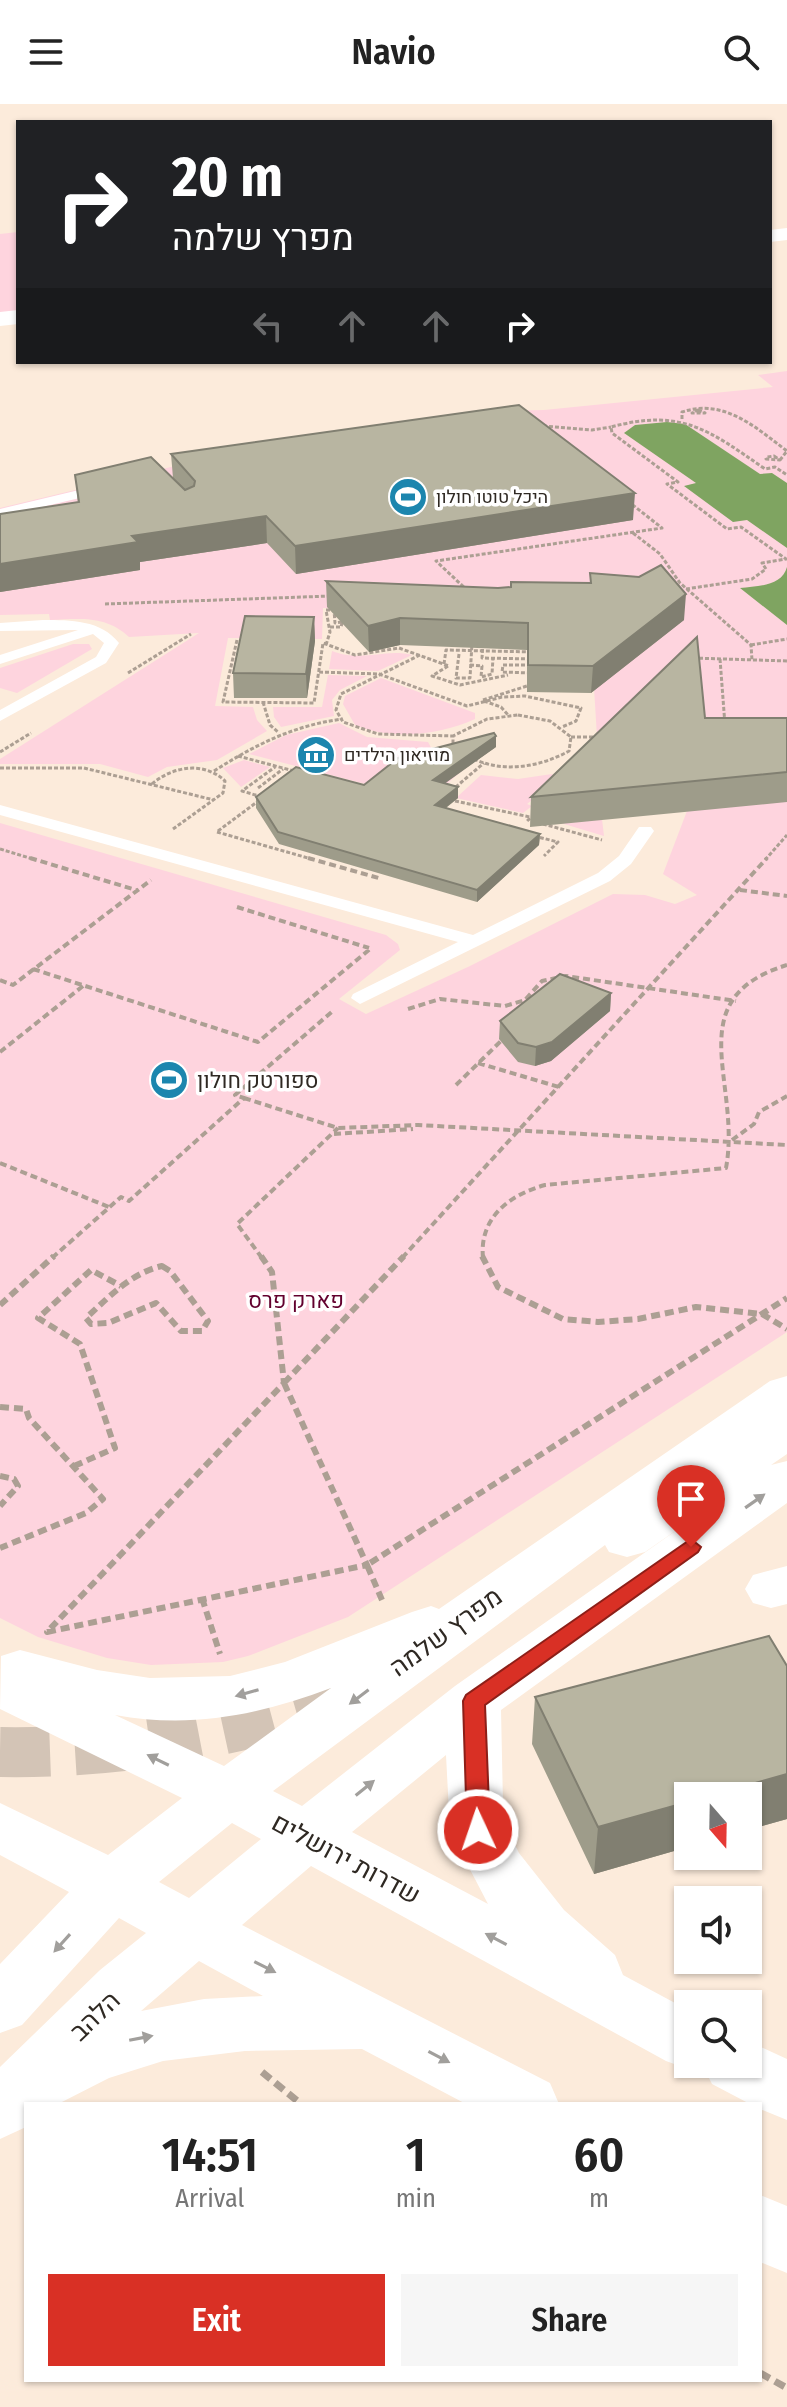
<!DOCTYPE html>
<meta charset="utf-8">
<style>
:root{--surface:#fff;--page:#f6f6f6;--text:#222;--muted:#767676;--accent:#d93025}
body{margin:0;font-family:"Fira Sans Condensed",Heebo,sans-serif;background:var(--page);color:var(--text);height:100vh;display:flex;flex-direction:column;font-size:30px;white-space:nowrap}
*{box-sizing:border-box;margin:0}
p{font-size:26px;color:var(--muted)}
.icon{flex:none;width:44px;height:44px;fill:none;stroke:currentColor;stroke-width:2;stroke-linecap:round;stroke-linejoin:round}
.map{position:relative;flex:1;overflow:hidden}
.panel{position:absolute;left:24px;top:1998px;width:738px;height:280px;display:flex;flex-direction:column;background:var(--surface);border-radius:0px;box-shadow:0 2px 6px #0004}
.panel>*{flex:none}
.top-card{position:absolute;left:16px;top:16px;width:756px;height:244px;border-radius:0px;box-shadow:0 2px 6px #0004;background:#202124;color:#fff;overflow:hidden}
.needle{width:52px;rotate:160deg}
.buttons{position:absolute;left:674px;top:1678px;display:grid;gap:16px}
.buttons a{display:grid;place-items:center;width:88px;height:88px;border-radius:0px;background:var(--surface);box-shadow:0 2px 6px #0004;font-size:40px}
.pin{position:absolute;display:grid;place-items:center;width:68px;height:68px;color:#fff;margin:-82px -34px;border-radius:50% 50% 50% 0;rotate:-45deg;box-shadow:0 0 8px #0007}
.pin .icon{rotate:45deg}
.me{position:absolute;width:88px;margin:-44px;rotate:357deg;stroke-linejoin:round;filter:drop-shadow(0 0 6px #0008)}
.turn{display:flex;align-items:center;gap:28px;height:168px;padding:0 24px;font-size:36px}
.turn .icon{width:104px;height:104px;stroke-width:2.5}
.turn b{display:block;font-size:56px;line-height:68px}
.lanes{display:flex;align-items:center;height:76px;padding:0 24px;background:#0003;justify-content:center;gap:40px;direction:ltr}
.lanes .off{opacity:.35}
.eta{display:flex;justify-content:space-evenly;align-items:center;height:136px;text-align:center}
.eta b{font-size:48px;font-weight:600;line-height:56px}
.primary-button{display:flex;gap:16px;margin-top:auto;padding:16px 24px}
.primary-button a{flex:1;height:92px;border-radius:0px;background:var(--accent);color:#fff;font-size:32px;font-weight:600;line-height:92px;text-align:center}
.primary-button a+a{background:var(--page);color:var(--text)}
header{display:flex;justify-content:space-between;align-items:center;height:104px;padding:0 24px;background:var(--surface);font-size:36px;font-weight:600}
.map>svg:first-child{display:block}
</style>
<header><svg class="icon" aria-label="menu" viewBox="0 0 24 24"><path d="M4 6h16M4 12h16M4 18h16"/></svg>Navio<svg class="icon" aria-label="search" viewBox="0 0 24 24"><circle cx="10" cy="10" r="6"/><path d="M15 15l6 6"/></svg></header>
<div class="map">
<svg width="787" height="2303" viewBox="0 0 787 2303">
<rect width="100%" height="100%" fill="#fcebdb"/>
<path fill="#fed4de" d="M18,128V209L0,211V130Z
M787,267V1228L348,1513L248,1552L223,1558L151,1561L107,1554L38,1533L0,1514V719L386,831L398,840L400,846L339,895L366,910L470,862L613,790L645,791L675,800L697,791L663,770L687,707L602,715L604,732L554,717L602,715L593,567L510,509L323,504L322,535L228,534L215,602L253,603L257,616L267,627L217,656L167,663L148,673L100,660H0V655L199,529L129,533C105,511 81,515 50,516L49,510L0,511V404L175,362L489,307L544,306L773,283L758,271Z
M73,540H89L92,545L17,589L0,584V564Z
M332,547C363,559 384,544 412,551L378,567L329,565Z
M328,571L367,572L340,586L332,596L334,612L281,623L274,613L273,603H322Z
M381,574L475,609V615C439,631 393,637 355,621L343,600L345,592Z
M339,619L367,633L428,638L433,647L463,666L436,689L377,683L249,650L286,631Z
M244,656L270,663L241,683L223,664Z
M552,670L558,675L527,700L532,702L523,709L456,694L481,671L518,675Z"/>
<path fill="#7fa461" d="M667,318L685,320L760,370L772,369L787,379V444L747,416L733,418L684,382L696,379L624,329L635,321Z
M787,463V521L740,484C758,482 782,482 787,463Z"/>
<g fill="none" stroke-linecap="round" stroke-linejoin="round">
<path stroke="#d3c4b6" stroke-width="50" stroke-dasharray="50 25" stroke-linecap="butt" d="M0,1648C121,1650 235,1629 350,1590"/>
<path stroke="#ac9f93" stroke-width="3" stroke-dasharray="4 2" stroke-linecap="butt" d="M698,306L705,309H692Z
M682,315V308C724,294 755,323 787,347L780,356
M543,322L592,326L611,323
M774,352L780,356L766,355L767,353Z
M633,429L660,450L680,479L751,541L752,556
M686,485L752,475L766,465L762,459L786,455L741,423L727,425L667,380L678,378L612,329L611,323C681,304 709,326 765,365L775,363L787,371
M468,487L436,457L662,424L629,398
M105,500L331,492
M330,523H341L343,515
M237,536L223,598L314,599L323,539L355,551L399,544L449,562
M483,539L482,554L533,555
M326,541L330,528L326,506H334L335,519L342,518
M751,541L787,535
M459,550L456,574H470L472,539
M420,551L341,590L336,606L343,618L378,630L453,632
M693,554L787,557
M720,555L725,621
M444,560L446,546L532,548
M470,561L482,562L481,573L492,570L493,554
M531,561H503L502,568L532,569
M448,562L432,572L460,581L508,571
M319,568L379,570L467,602L502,593L525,592L581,604L576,617L562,623
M128,569L191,530
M483,596L527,582
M484,597L501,603L509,612
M263,598L270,621L278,628
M518,611L550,617L571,633L569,647C533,667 483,672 453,639V632L487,615Z
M571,633H596
M0,648L31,629
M238,652L294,667
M0,664H84L214,696
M214,667C255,641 294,621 343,615
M152,680C173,662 204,657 225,677L223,689L173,725
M258,684L283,665
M451,687L484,659
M262,693L242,687L275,663
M455,697L530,713
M535,711L528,716L602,736
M218,727L261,695
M217,728L315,756
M534,732L558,738L544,752
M0,745L36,756
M765,756L787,731"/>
<path stroke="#ac9f93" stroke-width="4" stroke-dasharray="7 4" stroke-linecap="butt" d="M30,754L136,786
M308,754L382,775
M740,786L787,792
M237,803L369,844
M33,865L258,938L370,845
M0,876L13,881L151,776
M408,905L440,895L505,902L525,896L542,877L566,872L736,897
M0,948L83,882
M478,959L559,983
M456,981L504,934
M244,994L338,1024L418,1021L787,1041
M334,1030L413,1025
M732,1036L754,1020L759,1008L787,992
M0,1059L109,1103
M52,1154L121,1093L129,1097L244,994L235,991L334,906
M262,1154L237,1120L338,1024
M402,1154L767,754
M483,1154C479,1114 509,1091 545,1081L726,1064C742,978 677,895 787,861"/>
<path stroke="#ac9f93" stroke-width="6" stroke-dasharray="9 5" stroke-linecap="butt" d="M261,1152L272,1168L284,1279
M482,1152L498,1183L563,1215L598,1218L638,1215L696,1203L762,1210L787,1225
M162,1162L170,1167L208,1217L202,1227H181L156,1199L108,1219L91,1220L86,1214C109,1193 131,1169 162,1162Z
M0,1201L54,1152
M284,1279L367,1461L47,1528Z
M284,1279L404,1152
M0,1303L26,1305L29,1314L103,1395L86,1409L0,1444
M74,1362L115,1344L80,1240L38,1214L91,1166L121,1182
M0,1372L14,1375L18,1382L0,1402
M202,1494L220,1550
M382,1496L367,1461L787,1194"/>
<path stroke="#ac9f93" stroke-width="7" stroke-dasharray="11 6" stroke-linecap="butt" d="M262,1968L301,2000
M760,2269L787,2284"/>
<path fill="#fff" fill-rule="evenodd" d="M104,380L109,381V387L0,413V405Z
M43,516C71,516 101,516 119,539L106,559L0,617V606L96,553L104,539L93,530L0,560V551L78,526L0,527V519Z
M0,701L473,831L598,769L619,752L639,723H651L654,727L631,760L610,777L360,900L351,894L353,890L458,838L0,711Z"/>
<path fill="#fff" fill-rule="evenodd" d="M787,124V136L770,138V126Z
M18,206V220L0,222V208Z
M787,1462V1500L771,1504L753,1499L745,1485L753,1471Z"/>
<path fill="#fff" fill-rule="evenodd" d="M787,1272V1350L771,1361L787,1357V1399L501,1606L503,1700L508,1727L519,1749L564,1806L615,1851L623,1871L688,1906V1960H701L688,1965L666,1957L311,1762L242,1821L550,1979L559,2000H466L362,1945L245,1947L163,1957L109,1974L58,2000H26V2023L0,2035V1963L100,1866L146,1829L119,1814L22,1921L0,1929V1860L69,1788L0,1751V1699L108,1751L182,1694L0,1605L1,1552L20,1546L97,1566L150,1574L230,1572L285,1558L412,1508L431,1502L439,1505L770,1277ZM721,1395L455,1582L302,1702L273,1687L605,1441L609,1448L627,1453L645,1448ZM331,1584L224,1662L115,1611C191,1625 260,1611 331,1584ZM446,1651L450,1727L488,1800L352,1728ZM232,1719L261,1735L189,1794L159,1778ZM199,1857L263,1892L204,1895L141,1907Z
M748,1937L787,1955V2016L760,2005V2000H750L712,1980L702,1960H748Z
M760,2091L787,2102V2169L760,2158Z"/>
</g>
<path fill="#9e9c8a" d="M171,350L633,416L296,470L267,439L140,458V466L0,488V410L78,399L75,371L173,374Z
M590,469L684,516L591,589L527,588V546L400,541L369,548L327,503L326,477L498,484L590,479Z
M314,513L315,537L307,594H234L233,569Z
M705,614H787V698L530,723L531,693Z
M496,643L444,679L458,683V694L446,704L540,730L539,741L477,798L279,740L256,704V693L364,681Z
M611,889L610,907L551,957L535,962L518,958L499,935L500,917Z
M769,1532L787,1562V1715L748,1726V1692H688V1743L594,1770L532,1640L535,1593Z"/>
<path fill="#817f71" d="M635,389L633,416L296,470L295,442Z
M266,412L267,439L140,458V466L0,488V460L132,432Z
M686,490L684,516L591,589L593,562Z
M314,513L315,537L307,594L306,570Z
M400,514V541L369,548L368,522Z
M496,632V643L433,688V676Z
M458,683V694L435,712V701Z
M540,730L539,741L477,798V786Z
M611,889L610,907L551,957L535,962L536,943Z
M787,1670V1715L748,1726V1692H709Z
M688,1698V1743L594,1770L598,1723Z"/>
<path fill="#b8b5a1" stroke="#817f71" stroke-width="2" d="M519,301L635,389L295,442L266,412L132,432L138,438L0,460V410L79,398L75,371L151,353L185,386L194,382L195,377L171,350Z
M661,461L686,490L593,562L528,561V519L400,514L368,522L326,477L498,484L511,483V478L591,479L590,469L639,473Z
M245,512L314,513L306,570L233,569Z
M697,533L705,614H787V668L531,693Z
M494,629L496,632L433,676L458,683L435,701L540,730L477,786L278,728L256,693L296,663L364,681L398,654Z
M560,870L611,889L552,938L536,943L518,939L500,917Z
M769,1532L787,1562V1670L709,1692H688V1698L598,1723L535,1593Z"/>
<defs><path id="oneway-solid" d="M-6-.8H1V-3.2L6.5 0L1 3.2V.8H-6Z" transform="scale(2)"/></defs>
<g fill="#a19f9c">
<use href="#oneway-solid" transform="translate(755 1397) rotate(-35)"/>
<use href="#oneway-solid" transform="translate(247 1589) rotate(164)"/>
<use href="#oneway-solid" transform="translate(359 1593) rotate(143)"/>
<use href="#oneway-solid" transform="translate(158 1656) rotate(-154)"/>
<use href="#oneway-solid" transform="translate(365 1684) rotate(-39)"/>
<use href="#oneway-solid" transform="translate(496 1835) rotate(-152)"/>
<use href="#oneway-solid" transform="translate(62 1839) rotate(132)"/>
<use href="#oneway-solid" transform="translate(265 1863) rotate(27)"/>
<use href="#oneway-solid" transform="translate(141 1934) rotate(-11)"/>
<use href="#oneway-solid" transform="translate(439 1953) rotate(28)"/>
</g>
<path fill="#d93025" stroke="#8d1f18" stroke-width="2" d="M691,1435L701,1443L698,1448L485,1601L490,1726L487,1733L478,1736L470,1733L467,1726L463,1597L466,1591Z"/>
<defs>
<symbol id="stadium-disc" viewBox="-11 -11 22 22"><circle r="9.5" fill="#1c86ae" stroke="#fff"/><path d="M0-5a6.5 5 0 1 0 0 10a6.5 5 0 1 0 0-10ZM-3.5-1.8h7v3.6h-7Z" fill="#fff"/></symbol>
<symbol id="museum-disc" viewBox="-11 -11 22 22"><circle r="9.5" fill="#1c86ae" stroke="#fff"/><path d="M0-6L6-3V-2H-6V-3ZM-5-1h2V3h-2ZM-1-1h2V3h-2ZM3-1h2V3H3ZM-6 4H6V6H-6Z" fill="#fff"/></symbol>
</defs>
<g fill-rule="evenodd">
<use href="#stadium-disc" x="386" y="371" width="44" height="44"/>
<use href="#museum-disc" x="294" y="629" width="44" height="44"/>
<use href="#stadium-disc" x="147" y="954" width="44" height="44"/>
</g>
<g text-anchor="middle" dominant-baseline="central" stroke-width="7" stroke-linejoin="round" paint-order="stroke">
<g font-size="18" fill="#2f2923" stroke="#fff" text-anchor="start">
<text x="436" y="393">היכל טוטו חולון</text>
<text x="344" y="651">מוזיאון הילדים</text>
</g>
<g font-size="22" fill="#2f2923" stroke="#fff" text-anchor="start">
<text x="197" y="976">ספורטק חולון</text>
</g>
<g font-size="22" fill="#62002e" stroke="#fff">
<text x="296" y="1196">פארק פרס</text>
</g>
<g font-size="26" fill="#2f2923" stroke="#fff">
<text transform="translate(446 1528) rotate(-36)">מפרץ שלמה</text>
<text transform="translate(346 1755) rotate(28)">שדרות ירושלים</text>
<text transform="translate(95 1912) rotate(-44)">הלהב</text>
</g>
</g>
</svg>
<div class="buttons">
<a><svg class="needle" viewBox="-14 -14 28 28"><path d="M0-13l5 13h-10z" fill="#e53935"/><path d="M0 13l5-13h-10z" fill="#767676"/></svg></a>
<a><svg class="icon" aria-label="sound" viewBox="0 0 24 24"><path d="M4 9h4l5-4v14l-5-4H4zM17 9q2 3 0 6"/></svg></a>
<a><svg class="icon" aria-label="search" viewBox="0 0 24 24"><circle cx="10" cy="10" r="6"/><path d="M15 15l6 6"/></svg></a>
</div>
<div class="pin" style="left:691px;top:1443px;background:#d93025"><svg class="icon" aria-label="arrive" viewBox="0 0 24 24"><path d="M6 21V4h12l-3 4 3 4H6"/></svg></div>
<svg class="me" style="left:478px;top:1726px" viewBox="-20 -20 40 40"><circle r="17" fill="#d93025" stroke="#fff" stroke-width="3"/><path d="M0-11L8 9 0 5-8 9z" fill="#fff"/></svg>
<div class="top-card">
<div class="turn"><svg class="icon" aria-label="right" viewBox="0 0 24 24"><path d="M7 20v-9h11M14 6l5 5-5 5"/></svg><div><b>20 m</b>מפרץ שלמה</div></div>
<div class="lanes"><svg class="icon off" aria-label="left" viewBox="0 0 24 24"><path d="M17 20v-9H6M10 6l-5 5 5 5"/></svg><svg class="icon off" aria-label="ahead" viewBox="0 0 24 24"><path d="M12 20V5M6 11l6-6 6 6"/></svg><svg class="icon off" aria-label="ahead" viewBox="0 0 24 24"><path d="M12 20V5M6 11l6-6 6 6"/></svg><svg class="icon" aria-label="right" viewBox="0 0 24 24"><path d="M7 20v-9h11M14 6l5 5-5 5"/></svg></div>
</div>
<section class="panel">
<div class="eta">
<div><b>14:51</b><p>Arrival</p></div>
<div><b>1</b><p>min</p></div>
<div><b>60</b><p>m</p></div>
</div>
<div class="primary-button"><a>Exit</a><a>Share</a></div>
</section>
</div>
